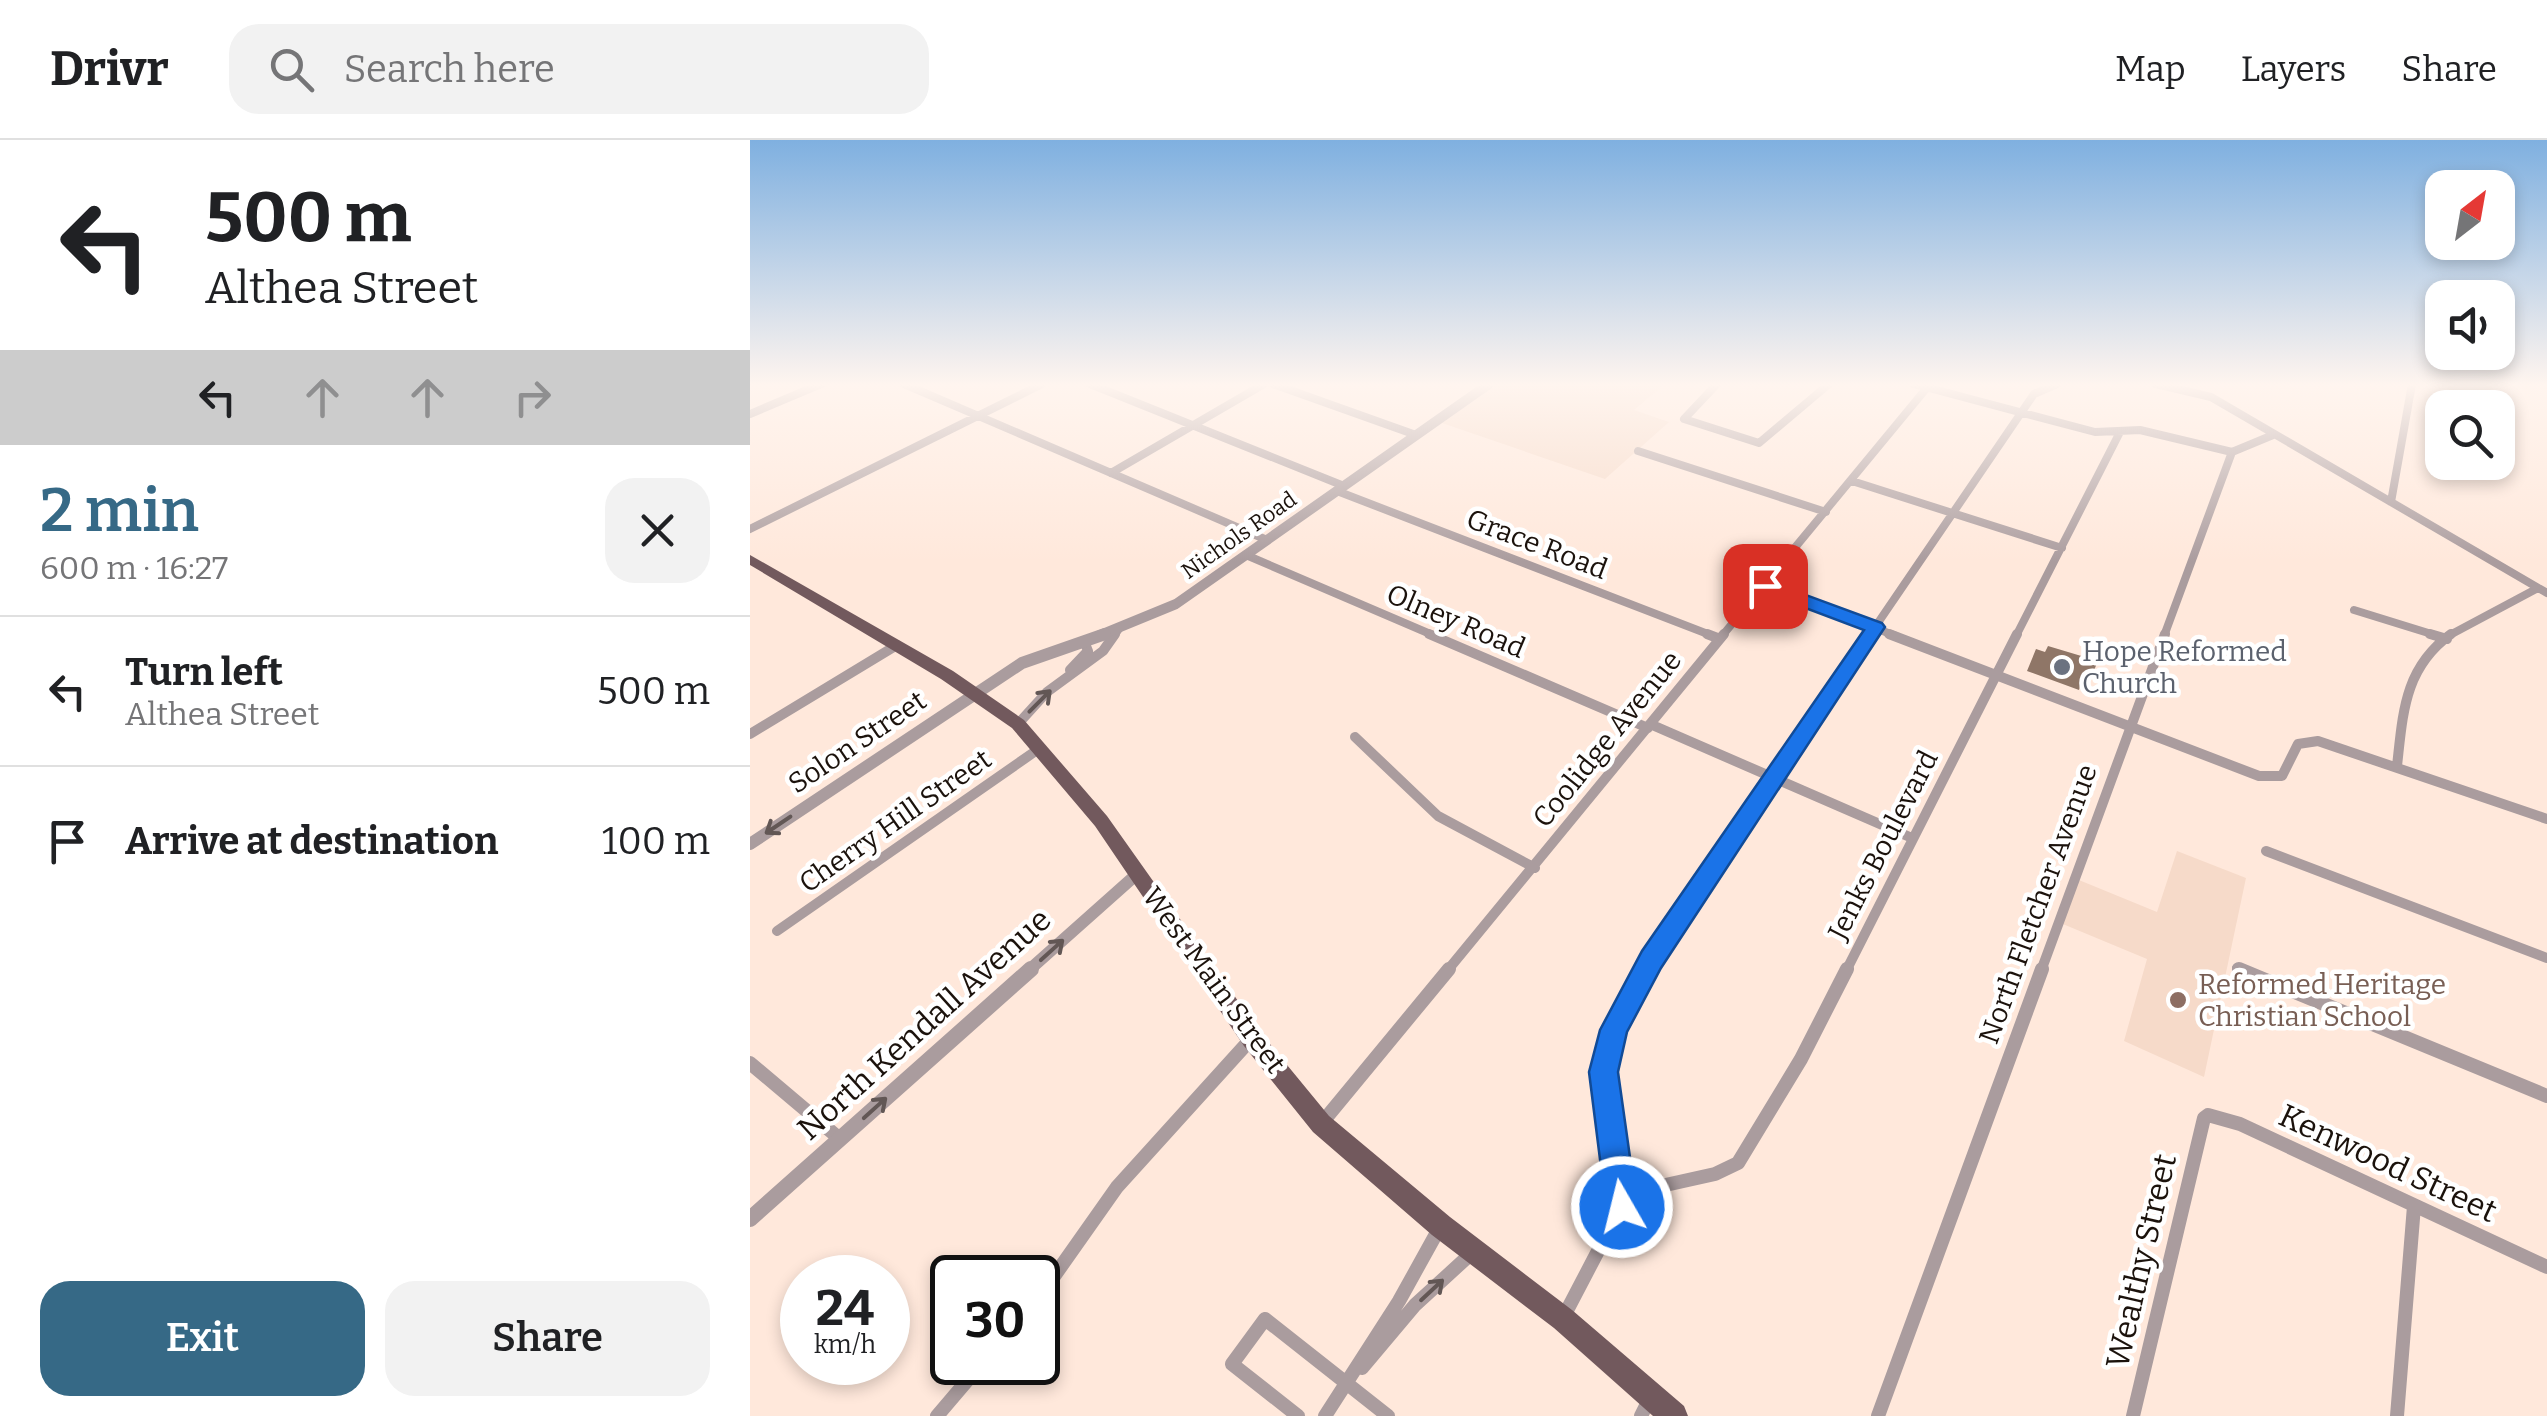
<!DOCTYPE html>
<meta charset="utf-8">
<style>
:root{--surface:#fff;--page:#f2f2f2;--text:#202124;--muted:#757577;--line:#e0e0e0;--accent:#366986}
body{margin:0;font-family:Bitter,serif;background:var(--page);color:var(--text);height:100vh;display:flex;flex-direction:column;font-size:38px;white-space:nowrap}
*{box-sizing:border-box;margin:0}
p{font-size:32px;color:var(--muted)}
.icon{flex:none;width:55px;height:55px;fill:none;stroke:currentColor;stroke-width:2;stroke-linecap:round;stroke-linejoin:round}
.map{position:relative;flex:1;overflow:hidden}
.sheet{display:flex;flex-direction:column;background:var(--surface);width:750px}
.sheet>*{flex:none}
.hud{background:#fff;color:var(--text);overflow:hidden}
.needle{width:65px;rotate:31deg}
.tools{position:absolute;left:1675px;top:30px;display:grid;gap:20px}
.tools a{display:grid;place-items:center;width:90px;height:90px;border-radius:20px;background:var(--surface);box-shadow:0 5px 15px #0003;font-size:50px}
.speed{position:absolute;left:30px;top:1115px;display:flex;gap:20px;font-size:50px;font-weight:700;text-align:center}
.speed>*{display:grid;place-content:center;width:130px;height:130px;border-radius:50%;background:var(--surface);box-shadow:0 5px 15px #0003;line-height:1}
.speed small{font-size:25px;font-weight:400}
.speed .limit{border:5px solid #111;border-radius:15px;background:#fff;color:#111}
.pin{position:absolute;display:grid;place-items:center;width:85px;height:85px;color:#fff;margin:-42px;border-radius:20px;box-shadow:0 5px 15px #0006}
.me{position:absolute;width:110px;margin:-55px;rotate:352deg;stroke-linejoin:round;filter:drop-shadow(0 0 8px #0008)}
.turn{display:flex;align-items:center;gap:35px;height:210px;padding:0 40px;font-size:45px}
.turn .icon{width:130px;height:130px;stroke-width:2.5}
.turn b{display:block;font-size:70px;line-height:85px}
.lanes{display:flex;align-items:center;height:95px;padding:0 40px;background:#0003;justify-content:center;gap:50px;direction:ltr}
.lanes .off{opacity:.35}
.round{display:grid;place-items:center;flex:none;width:105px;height:105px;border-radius:30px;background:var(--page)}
.summary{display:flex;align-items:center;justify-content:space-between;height:170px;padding:0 40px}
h1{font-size:60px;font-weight:600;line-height:75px;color:var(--accent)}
.action{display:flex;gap:20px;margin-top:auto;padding:20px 40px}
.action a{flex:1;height:115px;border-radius:30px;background:var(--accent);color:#fff;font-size:40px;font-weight:600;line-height:115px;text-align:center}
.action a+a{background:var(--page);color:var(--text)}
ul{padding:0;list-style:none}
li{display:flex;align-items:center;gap:30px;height:150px;padding:0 40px;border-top:2px solid var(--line)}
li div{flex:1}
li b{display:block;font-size:38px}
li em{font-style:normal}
header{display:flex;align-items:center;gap:60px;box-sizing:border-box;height:140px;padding:0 50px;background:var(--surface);border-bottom:2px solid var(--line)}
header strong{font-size:48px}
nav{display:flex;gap:55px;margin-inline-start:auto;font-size:35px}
.search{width:700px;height:90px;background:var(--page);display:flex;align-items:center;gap:25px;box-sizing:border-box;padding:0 35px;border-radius:30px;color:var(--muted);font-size:38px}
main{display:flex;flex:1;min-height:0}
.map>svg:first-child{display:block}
</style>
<header>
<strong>Drivr</strong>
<div class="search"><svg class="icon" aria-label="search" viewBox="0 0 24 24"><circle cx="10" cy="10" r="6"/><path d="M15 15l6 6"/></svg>Search here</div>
<nav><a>Map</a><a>Layers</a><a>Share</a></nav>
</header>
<main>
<section class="sheet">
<div class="hud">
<div class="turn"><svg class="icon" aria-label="left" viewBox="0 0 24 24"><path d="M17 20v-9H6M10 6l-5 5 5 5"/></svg><div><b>500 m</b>Althea Street</div></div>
<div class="lanes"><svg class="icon" aria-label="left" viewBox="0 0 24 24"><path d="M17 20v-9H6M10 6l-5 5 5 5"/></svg><svg class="icon off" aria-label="ahead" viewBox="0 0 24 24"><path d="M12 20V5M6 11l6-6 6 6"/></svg><svg class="icon off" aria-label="ahead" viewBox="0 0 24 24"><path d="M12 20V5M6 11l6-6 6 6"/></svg><svg class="icon off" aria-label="right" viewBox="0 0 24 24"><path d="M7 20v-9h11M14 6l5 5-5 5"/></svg></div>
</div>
<div class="summary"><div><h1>2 min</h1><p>600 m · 16:27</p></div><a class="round"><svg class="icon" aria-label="close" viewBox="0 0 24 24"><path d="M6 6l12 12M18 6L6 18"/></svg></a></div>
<ul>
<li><svg class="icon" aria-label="left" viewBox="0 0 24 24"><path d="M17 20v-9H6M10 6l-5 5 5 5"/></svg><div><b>Turn left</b><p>Althea Street</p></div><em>500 m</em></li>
<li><svg class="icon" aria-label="arrive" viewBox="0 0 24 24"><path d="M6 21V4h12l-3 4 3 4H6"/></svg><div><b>Arrive at destination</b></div><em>100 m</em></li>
</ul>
<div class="action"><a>Exit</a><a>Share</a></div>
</section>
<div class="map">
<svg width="1797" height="1276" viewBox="0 0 1797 1276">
<rect width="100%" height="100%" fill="#ffe8db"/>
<path fill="#f6dac9" d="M748,244H915L884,270L919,282L855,339L692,283Z
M1427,711L1496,738L1454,937L1374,901L1397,819L1308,782L1324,738L1407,772Z"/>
<path fill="#8f7667" d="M1298,506L1348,521L1336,549L1330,546L1329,550L1277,531L1286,509L1295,512Z"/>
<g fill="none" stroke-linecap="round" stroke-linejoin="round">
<path stroke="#aa9c9e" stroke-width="8" d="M154,244L517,400
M340,244L594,346
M523,244L666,295
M967,244L934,279L1009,303L1079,244
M1164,244L1345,292L1390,290L1482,312
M1406,244L1461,257L1797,453
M0,274L71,244
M888,311L1076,372
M361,333L514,244
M1102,341L1312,408
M587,351L963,496
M1641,362L1662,244
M0,389L292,244
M496,415L685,496
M1015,446L1146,496
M1604,470L1688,496
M364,496L369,489
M972,496L1180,244
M1119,496L1284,254L1307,244
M1266,496L1370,292
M1414,496L1482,312L1523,295
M1698,496L1788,448"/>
<path stroke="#aa9c9e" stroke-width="10" d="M679,494L898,588
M957,494L970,499
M1139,494L1509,636H1532L1548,604L1568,601L1797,679
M1680,494L1697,499
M320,530L338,511L334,501
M268,584L297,552L353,511L365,494
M900,584L1162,698
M0,594L147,505
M605,597L688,676L785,728
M1647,626C1653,573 1654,528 1701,494
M1516,711L1797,818
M27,791L290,608
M1487,828L1495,831
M697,831L974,494
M895,831L1121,494
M1096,831L1267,494
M1291,831L1415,494"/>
<path stroke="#aa9c9e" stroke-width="14" d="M1489,829L1797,956
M0,923L90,999
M571,984L699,829
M871,1067L911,1046L965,1034L988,1023L1051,919L1097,829
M288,1159L367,1047L501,899
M813,1178L871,1067L855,959V923L864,889L896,829
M612,1228L665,1165L723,1112
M187,1276L233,1222
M548,1276L482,1224L515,1179L638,1276
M575,1276L649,1161L690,1087
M891,1276L900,1258
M1128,1276L1292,829
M1383,1276L1454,978L1458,975L1490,984L1797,1127
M1647,1276L1664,1066"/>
<path stroke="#aa9c9e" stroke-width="10" d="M348,496L426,464L739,244"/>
<path stroke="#aa9c9e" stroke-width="12" d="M0,704L272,523L355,494
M278,831L387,734"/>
<path stroke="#aa9c9e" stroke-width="16" d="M0,1079L281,829"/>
<path fill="#72595d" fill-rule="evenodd" d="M0,415L203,531L274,580L357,676L510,892L579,976L700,1077L822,1170L934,1266L938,1276H903L804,1188L682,1095L563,992L494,906L345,686L262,588L191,539L0,425Z"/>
</g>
<defs><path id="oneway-shaft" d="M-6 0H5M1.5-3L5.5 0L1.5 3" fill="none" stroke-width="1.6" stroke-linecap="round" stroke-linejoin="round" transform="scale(2.5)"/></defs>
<g stroke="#625755">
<use href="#oneway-shaft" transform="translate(290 561) rotate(-45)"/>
<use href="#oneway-shaft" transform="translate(28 685) rotate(146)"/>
<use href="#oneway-shaft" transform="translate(302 810) rotate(-42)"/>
<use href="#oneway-shaft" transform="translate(125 968) rotate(-42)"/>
<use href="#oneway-shaft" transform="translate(682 1150) rotate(-43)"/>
</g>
<linearGradient id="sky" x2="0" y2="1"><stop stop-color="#7fb0e0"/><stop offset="0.58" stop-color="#fff5ef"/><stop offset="1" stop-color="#fff5ef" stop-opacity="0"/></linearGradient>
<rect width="1797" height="422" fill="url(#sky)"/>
<path fill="#1a73e8" stroke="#114b97" stroke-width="2.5" d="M1015,440L1132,483L1135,487L911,828L877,892L868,932L887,1067L883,1078L872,1083L860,1078L856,1067L839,932L850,890L892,811L1114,490L1008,450V442Z"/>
<circle fill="#6b7280" stroke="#fff" stroke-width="4" cx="1312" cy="527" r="10"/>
<circle fill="#8d6e63" stroke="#fff" stroke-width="4" cx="1428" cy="860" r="10"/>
<g text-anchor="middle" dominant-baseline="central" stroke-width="9" stroke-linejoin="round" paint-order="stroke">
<g font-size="22" fill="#1b120c" stroke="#fff">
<text transform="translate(489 395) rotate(-35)">Nichols Road</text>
</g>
<g font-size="28" fill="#1b120c" stroke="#fff">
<text transform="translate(787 404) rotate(21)">Grace Road</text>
<text transform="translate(706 481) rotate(23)">Olney Road</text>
<text transform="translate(857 599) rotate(-51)">Coolidge Avenue</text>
<text transform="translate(107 602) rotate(-34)">Solon Street</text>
<text transform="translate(145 681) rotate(-35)">Cherry Hill Street</text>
<text transform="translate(1133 705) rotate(-63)">Jenks Boulevard</text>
<text transform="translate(1288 764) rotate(-70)">North Fletcher Avenue</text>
<text transform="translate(464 840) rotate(54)">West Main Street</text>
</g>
<g font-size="28" fill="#5b616d" stroke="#fff" text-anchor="start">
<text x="1332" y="511">Hope Reformed<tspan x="1332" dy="32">Church</tspan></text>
</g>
<g font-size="28" fill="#785e54" stroke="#fff" text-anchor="start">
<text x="1448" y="844">Reformed Heritage<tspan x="1448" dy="32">Christian School</tspan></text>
</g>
<g font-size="32" fill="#1b120c" stroke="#fff">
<text transform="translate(174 884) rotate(-42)">North Kendall Avenue</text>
<text transform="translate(1638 1023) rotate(25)">Kenwood Street</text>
<text transform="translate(1391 1121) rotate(-77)">Wealthy Street</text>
</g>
</g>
</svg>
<div class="tools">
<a><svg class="needle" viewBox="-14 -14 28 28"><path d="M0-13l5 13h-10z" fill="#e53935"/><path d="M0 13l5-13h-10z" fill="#757577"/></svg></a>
<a><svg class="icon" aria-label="sound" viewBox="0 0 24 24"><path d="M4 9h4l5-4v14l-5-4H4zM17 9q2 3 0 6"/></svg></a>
<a><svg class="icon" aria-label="search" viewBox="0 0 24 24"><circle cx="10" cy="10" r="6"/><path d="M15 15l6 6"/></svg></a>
</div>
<div class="speed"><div>24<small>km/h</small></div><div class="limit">30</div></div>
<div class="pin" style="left:1015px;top:446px;background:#d93025"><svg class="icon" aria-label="arrive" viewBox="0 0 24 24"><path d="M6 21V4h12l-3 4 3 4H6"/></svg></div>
<svg class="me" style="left:872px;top:1067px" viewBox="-20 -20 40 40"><circle r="17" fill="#1a73e8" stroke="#fff" stroke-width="3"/><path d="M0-11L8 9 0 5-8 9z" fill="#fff"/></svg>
</div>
</main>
